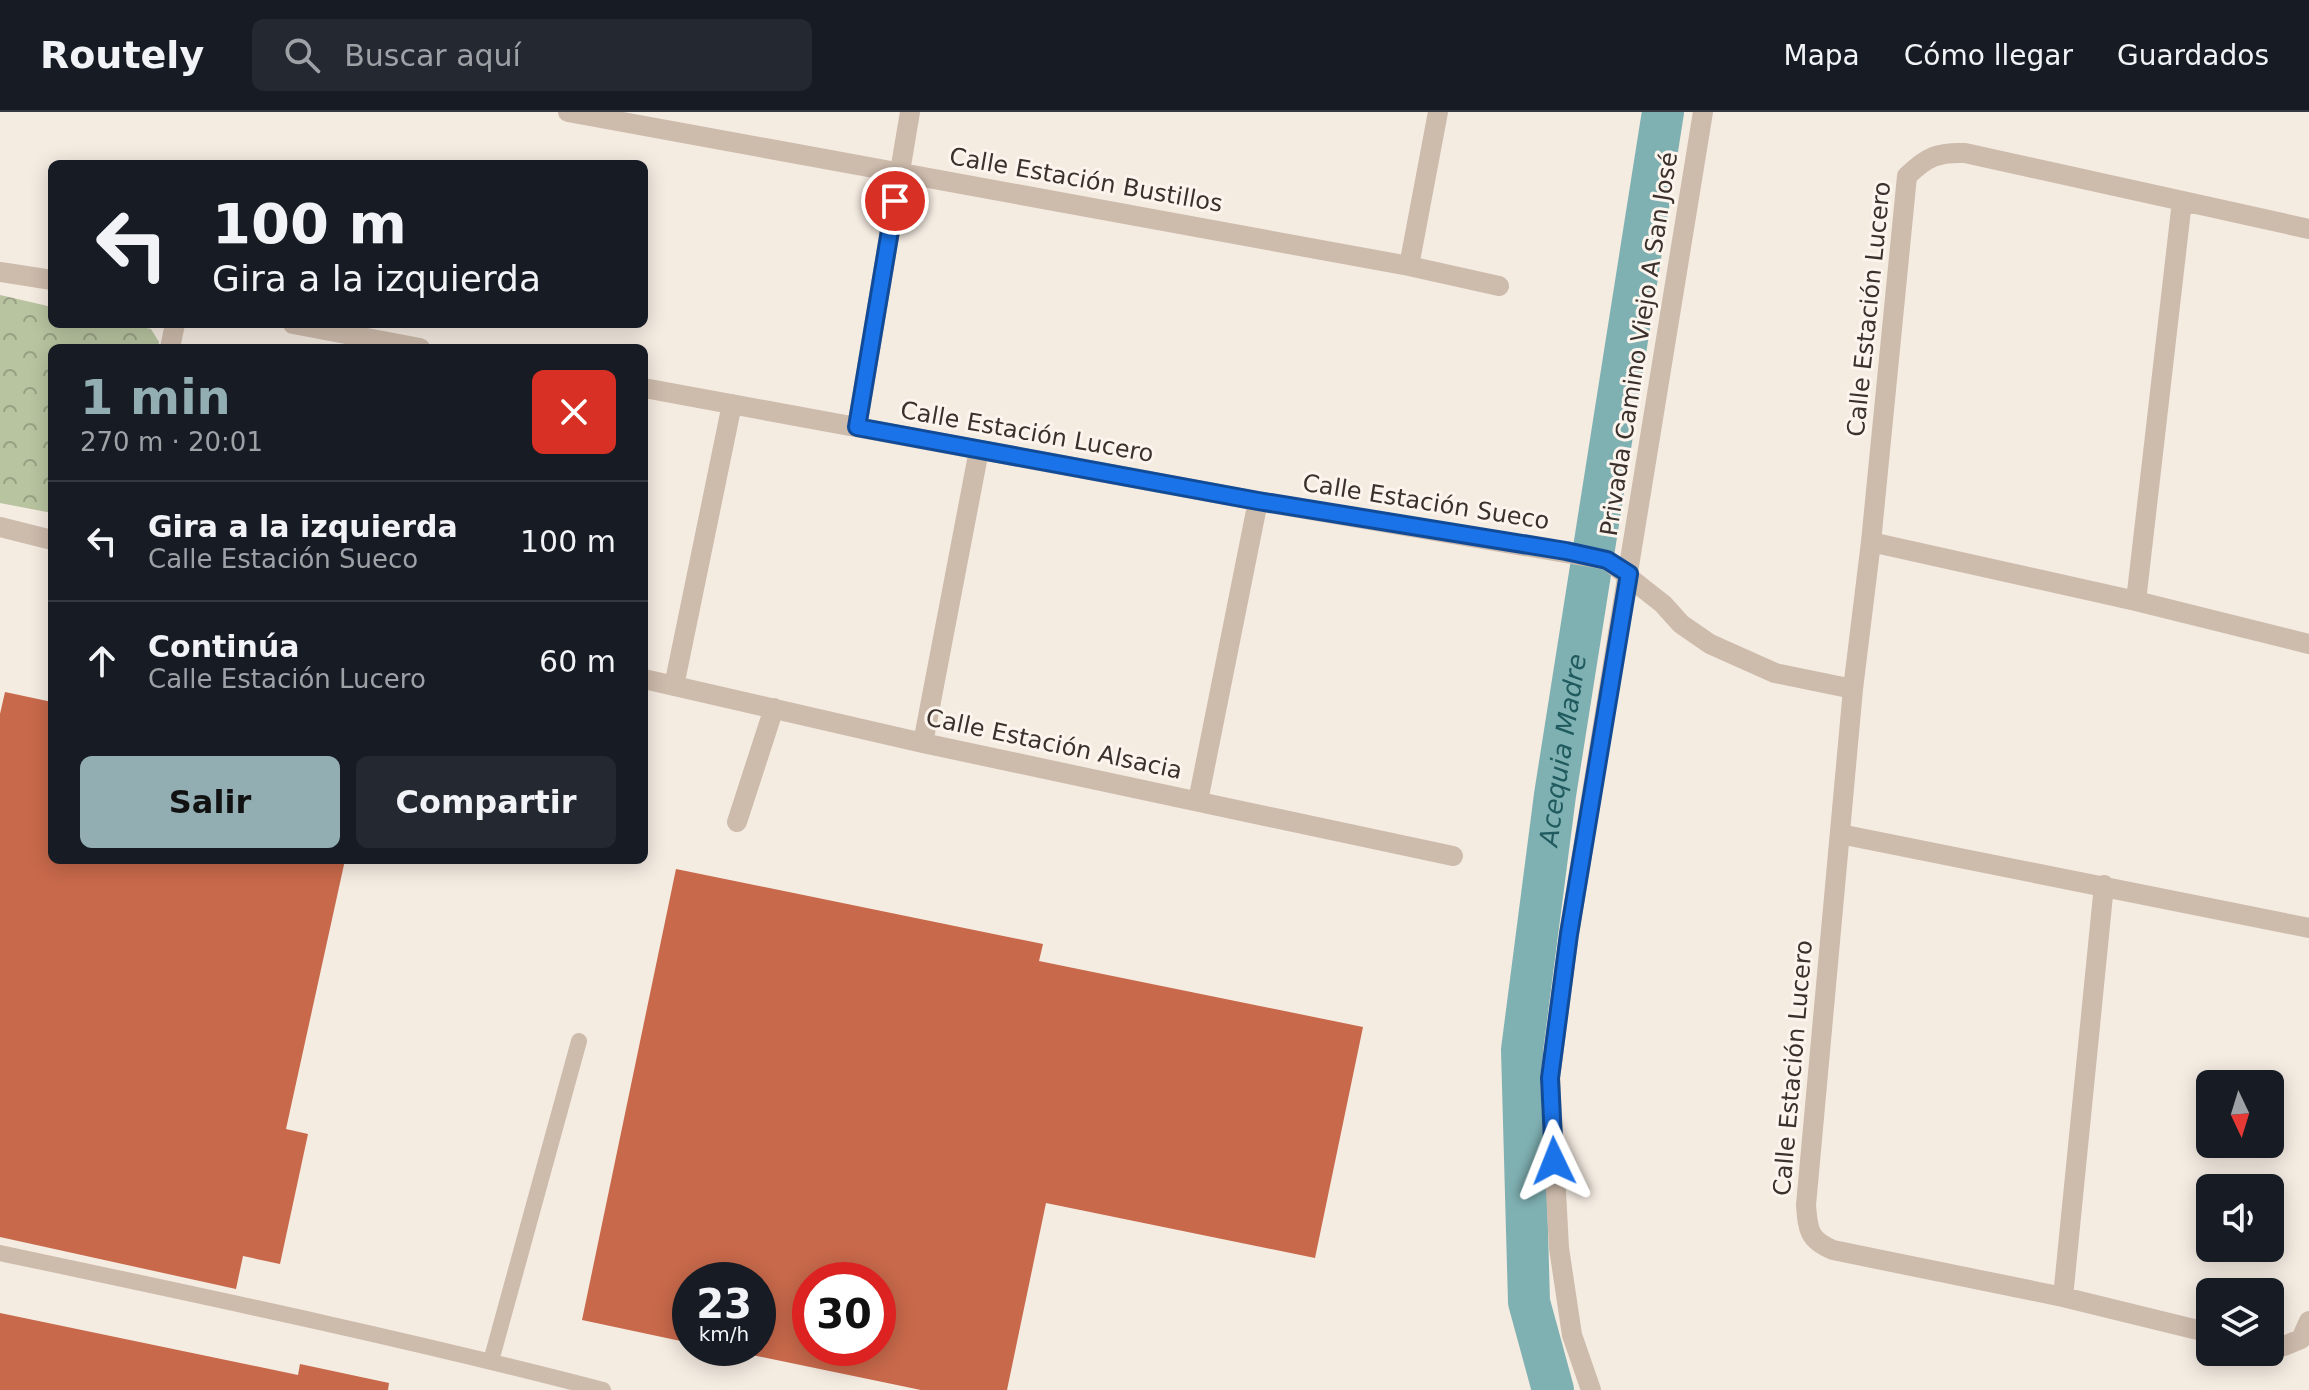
<!DOCTYPE html>
<html lang="es">
<meta charset="utf-8">
<style>
:root{--surface:#171b24;--page:#242831;--text:#f1f3f6;--muted:#9ea1a6;--line:#363941;--accent:#92aeb2}
body{margin:0;font-family:"DejaVu Sans",sans-serif;background:var(--page);color:var(--text);height:100vh;display:flex;flex-direction:column;font-size:30px;white-space:nowrap}
*{box-sizing:border-box;margin:0}
p{font-size:26px;color:var(--muted)}
.icon{flex:none;width:44px;height:44px;fill:none;stroke:currentColor;stroke-width:2;stroke-linecap:round;stroke-linejoin:round}
.map{position:relative;flex:1;overflow:hidden}
.details{position:absolute;left:48px;top:232px;width:600px;height:520px;display:flex;flex-direction:column;background:var(--surface);border-radius:12px;box-shadow:0 4px 20px #0003}
.details>*{flex:none}
.hud{position:absolute;left:48px;top:48px;width:600px;height:168px;border-radius:12px;box-shadow:0 4px 20px #0003;background:#171b24;color:var(--text);overflow:hidden}
.needle{width:52px;rotate:176deg}
.buttons{position:absolute;left:2196px;top:958px;display:grid;gap:16px}
.buttons a{display:grid;place-items:center;width:88px;height:88px;border-radius:12px;background:var(--surface);box-shadow:0 4px 20px #0003;font-size:40px}
.speed{position:absolute;left:672px;top:1150px;display:flex;gap:16px;font-size:40px;font-weight:700;text-align:center}
.speed>*{display:grid;place-content:center;width:104px;height:104px;border-radius:50%;background:var(--surface);box-shadow:0 4px 20px #0003;line-height:1}
.speed small{font-size:20px;font-weight:400}
.speed .limit{border:12px solid #d22;background:#fff;color:#111}
.pin{position:absolute;display:grid;place-items:center;width:68px;height:68px;color:#fff;margin:-34px;border:4px solid #fff;border-radius:50%;box-shadow:0 2px 8px #0007}
.me{position:absolute;width:88px;margin:-44px;rotate:358deg;stroke-linejoin:round;filter:drop-shadow(0 0 6px #0008)}
.turn{display:flex;align-items:center;gap:28px;height:168px;padding:0 32px;font-size:36px}
.turn .icon{width:104px;height:104px;stroke-width:2.5}
.turn b{display:block;font-size:56px;line-height:68px}
.round{display:grid;place-items:center;flex:none;width:84px;height:84px;border-radius:12px;background:var(--page)}
.head{display:flex;align-items:center;justify-content:space-between;height:136px;padding:0 32px}
h1{font-size:48px;font-weight:700;line-height:60px;color:var(--accent)}
.cta{display:flex;gap:16px;margin-top:auto;padding:16px 32px}
.cta a{flex:1;height:92px;border-radius:12px;background:var(--accent);color:#111;font-size:32px;font-weight:700;line-height:92px;text-align:center}
.cta a+a{background:var(--page);color:var(--text)}
ul{padding:0;list-style:none}
li{display:flex;align-items:center;gap:24px;height:120px;padding:0 32px;border-top:2px solid var(--line)}
li div{flex:1}
li b{display:block;font-size:30px}
li em{font-style:normal}
header{display:flex;align-items:center;gap:48px;box-sizing:border-box;height:112px;padding:0 40px;background:var(--surface);border-bottom:2px solid var(--line)}
header strong{font-size:38px}
nav{display:flex;gap:44px;margin-inline-start:auto;font-size:28px}
.search{width:560px;height:72px;background:var(--page);display:flex;align-items:center;gap:20px;box-sizing:border-box;padding:0 28px;border-radius:12px;color:var(--muted);font-size:30px}
.map>svg:first-child{display:block}
</style>
<header>
<strong>Routely</strong>
<div class="search"><svg class="icon" aria-label="search" viewBox="0 0 24 24"><circle cx="10" cy="10" r="6"/><path d="M15 15l6 6"/></svg>Buscar aquí</div>
<nav><a>Mapa</a><a>Cómo llegar</a><a>Guardados</a></nav>
</header>
<div class="map">
<svg width="2309" height="1278" viewBox="0 0 2309 1278">
<defs>
<pattern id="park-crowns" width="20" height="18" patternUnits="userSpaceOnUse" patternTransform="scale(2)"><rect width="20" height="18" fill="#b8c4a0"/><path d="M2 6a3 3 0 1 1 6 0M12 15a3 3 0 1 1 6 0" fill="none" stroke="#97a083"/></pattern>
</defs>
<rect width="100%" height="100%" fill="#f4ebe1"/>
<path fill="url(#park-crowns)" d="M0,183L52,195V212H128L151,217L159,230L158,236H52V401L0,391Z"/>
<g fill="none" stroke-linecap="round" stroke-linejoin="round">
<path stroke="#7fb0b2" stroke-width="42" id="s1" d="M1553,1278L1529,1190L1522,938L1555,683L1663,0"/>
</g>
<path fill="#c8694b" fill-rule="evenodd" d="M5,580L52,590V748H345L286,1017L308,1022L280,1152L243,1144L236,1177L0,1125V602Z
M676,757L1043,832L1039,849L1363,915L1315,1146L1046,1091L1007,1278H921L723,1237L758,1236V1168H690V1231L582,1208ZM810,1168H878V1236H810Z
M0,1201L298,1263L300,1252L389,1271L388,1278H0Z"/>
<g fill="none" stroke-linecap="round" stroke-linejoin="round">
<path stroke="#cdbbac" stroke-width="16" d="M0,1141C202,1184 403,1226 603,1278
M491,1249L579,929"/>
<path stroke="#cdbbac" stroke-width="20" d="M568,0L1409,154L1499,174
M1409,154L1438,0
M0,160L52,168
M293,212L420,236
M170,236L175,212
M644,276L1258,389L1607,448L1663,492L1681,512L1710,532L1775,561L1853,577
M857,315L910,0
M0,415L52,428
M1871,430L2136,489L2309,532
M2136,489L2182,89
M644,567L923,631L1453,744
M674,574L732,292
M923,631L979,338
M1198,689L1258,389
M737,710L774,596
M1840,722L2309,816
M2063,1185L2104,773
M2210,1221L2063,1185L1833,1138C1808,1128 1808,1117 1806,1093L1853,577L1871,430L1907,64C1927,45 1937,40 1965,41L2309,117
M2270,1235L2284,1234L2301,1227L2309,1209
M1591,1278L1572,1223L1559,1136L1550,966L1569,822L1703,0"/>
</g>
<g fill="none" stroke-linecap="round" stroke-linejoin="round">
<defs>
<path id="route" d="M895,89L857,315L1258,389L1566,439L1607,448L1629,462L1569,822L1550,966L1554,1049"/>
</defs>
<use href="#route" stroke="#114b97" stroke-width="20"/>
<use href="#route" stroke="#1a73e8" stroke-width="14"/>
</g>
<g text-anchor="middle" dominant-baseline="central" stroke-width="6" stroke-linejoin="round" paint-order="stroke">
<g font-size="24" fill="#3b302b" stroke="#fbf5ee">
<text transform="translate(1086 68) rotate(10)">Calle Estación Bustillos</text>
<text transform="translate(1869 197) rotate(-84)">Calle Estación Lucero</text>
<text transform="translate(1639 232) rotate(-81)">Privada Camino Viejo A San José</text>
<text transform="translate(1027 320) rotate(10)">Calle Estación Lucero</text>
<text transform="translate(1426 390) rotate(9)">Calle Estación Sueco</text>
<text transform="translate(1054 632) rotate(12)">Calle Estación Alsacia</text>
<text transform="translate(1793 956) rotate(-85)">Calle Estación Lucero</text>
</g>
<g font-size="26" font-style="italic" fill="#1f5a5e" stroke="#fbf5ee">
<text stroke="none"><textPath href="#s1" startOffset="646">Acequia Madre</textPath></text>
</g>
</g>
</svg>
<div class="buttons">
<a><svg class="needle" viewBox="-14 -14 28 28"><path d="M0-13l5 13h-10z" fill="#e53935"/><path d="M0 13l5-13h-10z" fill="#9ea1a6"/></svg></a>
<a><svg class="icon" aria-label="sound" viewBox="0 0 24 24"><path d="M4 9h4l5-4v14l-5-4H4zM17 9q2 3 0 6"/></svg></a>
<a><svg class="icon" aria-label="layers" viewBox="0 0 24 24"><path d="M12 4l9 5-9 5-9-5zM3 14l9 5 9-5"/></svg></a>
</div>
<div class="speed"><div>23<small>km/h</small></div><div class="limit">30</div></div>
<div class="pin" style="left:895px;top:89px;background:#d93025"><svg class="icon" aria-label="arrive" viewBox="0 0 24 24"><path d="M6 21V4h12l-3 4 3 4H6"/></svg></div>
<svg class="me" style="left:1554px;top:1049px" viewBox="-20 -20 40 40"><path d="M0-17L14 15 0 8-14 15z" fill="#1a73e8" stroke="#fff" stroke-width="4"/></svg>
<div class="hud">
<div class="turn"><svg class="icon" aria-label="left" viewBox="0 0 24 24"><path d="M17 20v-9H6M10 6l-5 5 5 5"/></svg><div><b>100 m</b>Gira a la izquierda</div></div>
</div>
<section class="details">
<div class="head"><div><h1>1 min</h1><p>270 m · 20:01</p></div><a class="round" style="background:#d93025;color:#fff"><svg class="icon" aria-label="close" viewBox="0 0 24 24"><path d="M6 6l12 12M18 6L6 18"/></svg></a></div>
<ul>
<li><svg class="icon" aria-label="left" viewBox="0 0 24 24"><path d="M17 20v-9H6M10 6l-5 5 5 5"/></svg><div><b>Gira a la izquierda</b><p>Calle Estación Sueco</p></div><em>100 m</em></li>
<li><svg class="icon" aria-label="ahead" viewBox="0 0 24 24"><path d="M12 20V5M6 11l6-6 6 6"/></svg><div><b>Continúa</b><p>Calle Estación Lucero</p></div><em>60 m</em></li>
</ul>
<div class="cta"><a>Salir</a><a>Compartir</a></div>
</section>
</div>
